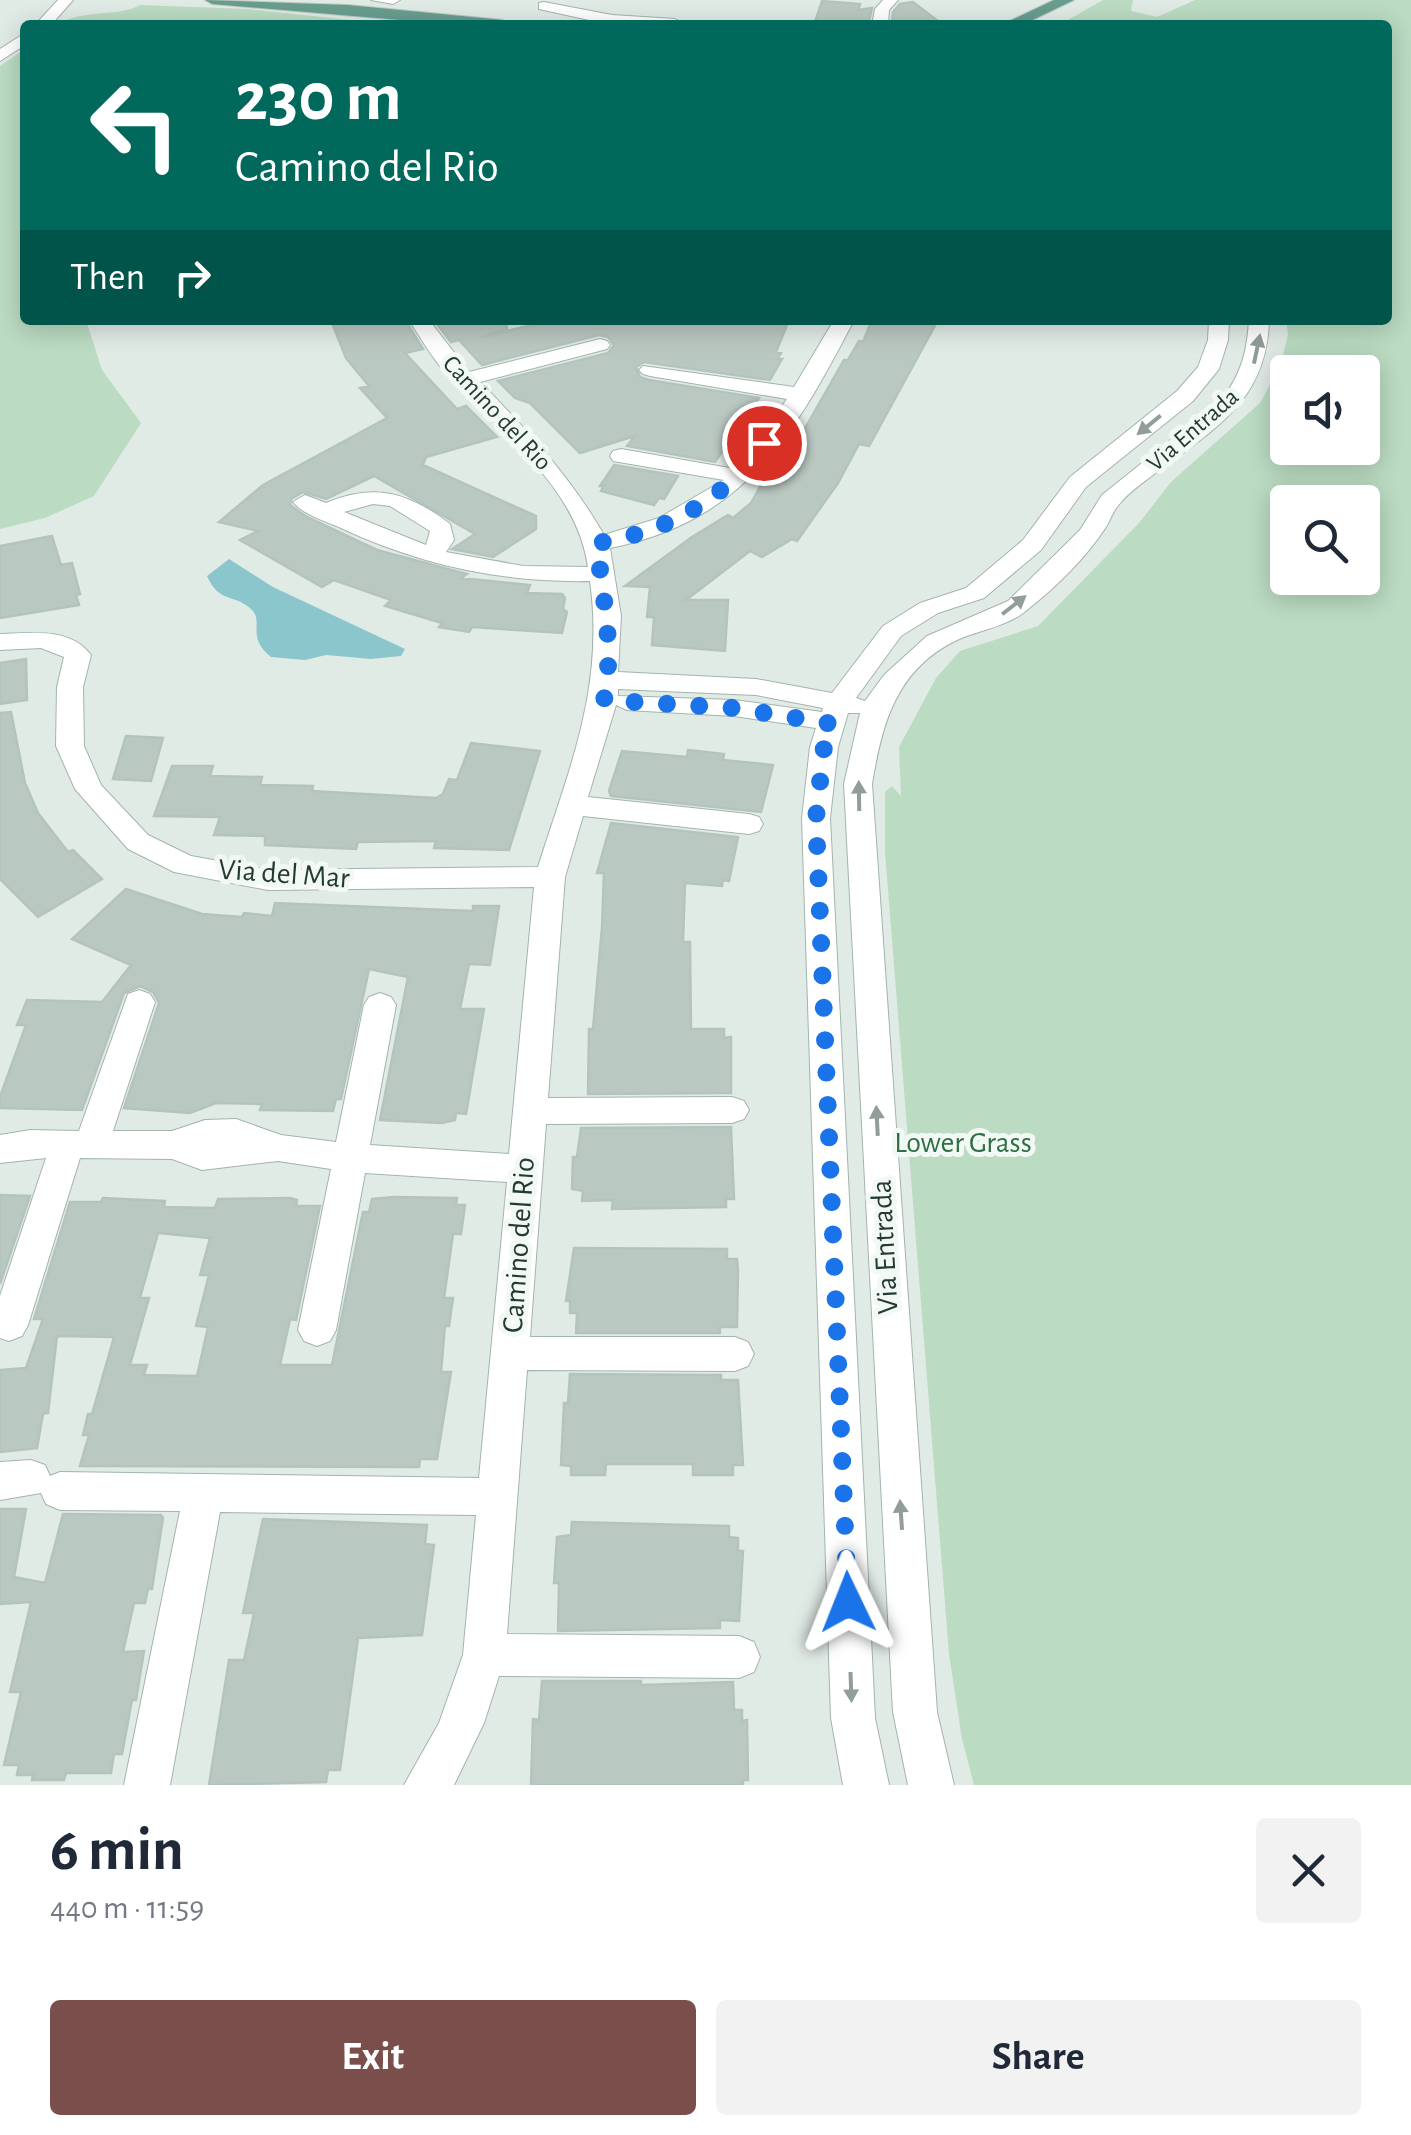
<!DOCTYPE html>
<meta charset="utf-8">
<style>
:root{--surface:#fff;--page:#f2f2f3;--text:#1f2937;--muted:#747a83;--accent:#7a4e4a}
body{margin:0;font-family:"Alegreya Sans",sans-serif;background:var(--page);color:var(--text);height:100vh;display:flex;flex-direction:column;font-size:38px;white-space:nowrap}
*{box-sizing:border-box;margin:0}
p{font-size:32px;color:var(--muted)}
.icon{flex:none;width:55px;height:55px;fill:none;stroke:currentColor;stroke-width:2;stroke-linecap:round;stroke-linejoin:round}
.map{position:relative;height:1785px;overflow:hidden}
.details{display:flex;flex-direction:column;background:var(--surface);flex:1}
.details>*{flex:none}
.banner{position:absolute;left:20px;top:20px;width:1372px;height:305px;border-radius:10px;box-shadow:0 5px 25px #0003;background:#00695c;color:#fff;overflow:hidden}
.buttons{position:absolute;left:1270px;top:355px;display:grid;gap:20px}
.buttons a{display:grid;place-items:center;width:110px;height:110px;border-radius:10px;background:var(--surface);box-shadow:0 5px 25px #0003;font-size:50px}
.pin{position:absolute;display:grid;place-items:center;width:85px;height:85px;color:#fff;margin:-42px;border:5px solid #fff;border-radius:50%;box-shadow:0 2px 10px #0007}
.me{position:absolute;width:110px;margin:-55px;rotate:358deg;stroke-linejoin:round;filter:drop-shadow(0 0 8px #0008)}
.turn{display:flex;align-items:center;gap:35px;height:210px;padding:0 50px;font-size:45px}
.turn .icon{width:130px;height:130px;stroke-width:2.5}
.turn b{display:block;font-size:70px;line-height:85px}
.then{display:flex;align-items:center;height:95px;padding:0 50px;background:#0003;gap:20px;font-size:38px}
.round{display:grid;place-items:center;flex:none;width:105px;height:105px;border-radius:10px;background:var(--page)}
.summary{display:flex;align-items:center;justify-content:space-between;height:170px;padding:0 50px}
h1{font-size:60px;font-weight:700;line-height:75px}
.primary-button{display:flex;gap:20px;margin-top:auto;padding:20px 50px}
.primary-button a{flex:1;height:115px;border-radius:10px;background:var(--accent);color:#fff;font-size:40px;font-weight:700;line-height:115px;text-align:center}
.primary-button a+a{background:var(--page);color:var(--text)}
.map>svg:first-child{display:block}
</style>
<div class="map">
<svg width="1411" height="1785" viewBox="0 0 1411 1785">
<rect width="100%" height="100%" fill="#e1ebe6"/>
<path fill="#bbdbc2" fill-rule="evenodd" d="M1103,0H1133L1131,11L1157,17L1195,0H1411V1785H974L962,1739L949,1654L885,852V792L892,786L901,796L899,747L936,678L960,651L1038,626L1139,523L1171,482L1260,403L1281,364L1288,334L1286,320H1388V164L1392,163L1388,155V25H1059ZM1288,372H1362V448H1288ZM1288,502H1362V578H1288Z
M140,5L247,9L397,25H58C82,8 116,18 140,5Z
M25,49V320H86L102,370L141,423L94,496L45,518L0,529V66Z"/>
<path fill="#8cc6cd" d="M229,559L273,587L405,649L401,656L371,659L326,655L305,660L271,657C245,636 265,622 251,609C234,593 219,604 207,576Z"/>
<path fill="#bac8c2" stroke="#b4c4bd" stroke-width="2.5" fill-rule="evenodd" d="M822,1L860,4L858,10L872,8L868,25H814Z
M913,2L943,25H892L893,12L900,4Z
M331,320H405L423,349L405,353L457,409L466,406L497,437L426,457L423,465L536,516V529L493,557L452,549L475,534L374,476L326,499L303,492L291,499L290,505L307,517L377,550L467,574L461,578L530,585L527,593L562,594L565,598L563,609L567,612L562,633L472,627L469,632L439,627L442,623L385,606L391,600L334,580L322,587L240,540L258,531L219,522L263,485L387,418L360,388L369,386L346,358Z
M434,320H506L507,329L479,338L552,320H789L776,352L781,353L777,359H782L770,380L644,362L636,367L640,377L649,380L759,398L715,462L627,446L635,436L580,453L530,403L515,398L498,381L608,353L614,345L608,337L599,335L482,365L459,340L451,342Z
M872,320H938L869,446L859,444L838,483L797,541L792,539L762,557L750,551L686,600H728L725,651L652,645L654,617H647L650,587L625,586L692,537L728,515L733,518L751,503L786,441L791,435L800,437L844,360H848L859,341L863,342Z
M614,465L678,476L664,499L659,498L654,505L601,491L604,486H600Z
M52,536L61,565L72,563L80,594L76,595L79,605L0,618V546Z
M26,659L27,700L0,704V663Z
M11,712L25,783L38,813L68,852L73,850L102,879L38,917L0,879V713Z
M126,736L163,738L151,781L113,779Z
M471,743L540,751L509,850L434,848L436,841L358,842L356,849L265,845V836L214,835L220,817L154,816L172,766H213L210,776L262,777L260,785L313,786L312,791L436,798L443,794L449,779L457,780Z
M688,750L724,754L723,760L773,765L761,812L611,796L609,791L622,751L687,757Z
M611,823L738,837L729,881L723,880L722,886L685,883L683,942H690L691,1029H724V1038L731,1037V1093L588,1094L589,1029H593L602,927L604,873H597Z
M126,889L202,914L242,917L244,913L272,916L275,903L473,911V906H499L490,965L469,964L460,1009H484L466,1114L456,1113L455,1120L442,1123L380,1120L408,977L369,969L341,1099H336L333,1111L260,1110L262,1104L216,1103L190,1113L124,1108L159,1003L153,992L140,986L124,993L82,1110L0,1108V1097L26,1025H17L27,1000L102,1002L131,965L72,939Z
M731,1127L734,1199H726V1207L612,1209L613,1200L582,1201L583,1191L572,1189L573,1157H577L581,1128Z
M0,1195L30,1196L0,1284Z
M394,1197L457,1198L456,1205H465L461,1234H453L444,1298H453L449,1326H445L441,1372H451L437,1459H420L419,1467L80,1466L89,1435H83L88,1414H92L114,1337L57,1336L48,1413L43,1414L37,1448L0,1452V1370L26,1368L43,1319H34L70,1202H101L103,1198L165,1201L164,1207L215,1208L218,1199L290,1198L297,1200L296,1206H320L296,1320L290,1319L280,1365H332L363,1212H369L372,1199ZM158,1233L210,1238L200,1275H209L196,1326L208,1327L197,1376L144,1375L147,1365H130L149,1298H140Z
M574,1248L727,1249V1259H737L738,1270L737,1327H720V1333H576L577,1313H570V1301H566Z
M570,1374L721,1375V1380H738L743,1465H733V1475H693V1464H606L605,1475H571V1466L561,1465L564,1403H568Z
M0,1509H26L14,1577L45,1583L63,1514L161,1515L163,1518L152,1589H148L145,1603H134L123,1652L144,1651L136,1700H132L122,1754H114L111,1773H66L64,1780H32L33,1775H17L19,1765H4L21,1692H10L31,1602L0,1604Z
M263,1519L427,1525L425,1544L434,1545L422,1635L358,1638L340,1770H328L326,1782L209,1785L229,1660H244L254,1613H243Z
M572,1522L729,1526V1537L738,1538V1551H743L739,1621L720,1620V1628L558,1631L559,1583H554L557,1537L571,1535Z
M542,1681H641V1685L733,1682L734,1710H742V1721L747,1720L748,1780H743V1785H531L533,1719L539,1720Z"/>
<g fill="none" stroke-linecap="round" stroke-linejoin="round">
<defs>
<path id="minor" d="M58,0H73L51,25H35Z
M371,0H400L393,4Z
M883,0H898L889,10L888,25H872L875,9Z
M544,2L612,15L675,19L683,24L612,25L539,9V3Z
M25,33V45L0,61V49Z
M409,320H429L469,372L600,339L607,341L610,345L607,349L480,382C527,430 570,476 604,535L659,518L724,480L613,461L610,456L613,451L621,449L735,469L787,399L650,376L643,374L639,370L643,366L794,387L834,320H854C795,434 745,521 610,548L621,616L618,672L756,679L832,693L883,626L920,603L966,588L1023,540L1070,477L1177,391L1198,367L1208,340L1209,320H1229L1228,340L1219,369L1193,401L1086,487L1041,550L984,598L938,613L901,636L856,698L865,701L884,675L927,636L1008,601L1080,530L1102,495L1223,398C1242,372 1247,351 1249,320H1269C1267,400 1216,428 1157,472C1144,482 1127,493 1117,507C1112,513 1110,521 1106,527C1086,558 1056,587 1027,610C1007,627 981,629 957,640C896,669 882,724 872,784L937,1712L954,1785H908L893,1712L844,784L860,713H848L838,747L830,818L875,1718L889,1785H843L831,1718L802,818L810,747L816,728L734,716L627,710L616,705L588,797L749,814L759,817L763,824L759,831L749,834L583,816L565,877L548,1098L732,1097L744,1101L749,1110L744,1119L732,1123L546,1124L530,1337H735L748,1342L754,1354L748,1366L735,1371L527,1370L507,1634L739,1636L754,1642L760,1657L754,1672L739,1678L499,1676L484,1723L454,1785H404L439,1723L463,1655L476,1515L220,1512L170,1785H124L180,1511L60,1510L46,1504L41,1493L0,1500V1462L31,1460L45,1465L50,1476L60,1472L479,1478L507,1182L365,1173L336,1330L330,1341L317,1346L304,1341L298,1330L331,1169L278,1161L202,1170L172,1159L80,1158L28,1325L22,1336L9,1341L0,1338V1296L46,1158L0,1163V1135L30,1130L79,1131L128,994L139,990L150,994L155,1002L113,1131H172L205,1120L236,1119L281,1135L336,1142L364,1005L369,997L380,993L391,997L396,1005L370,1145L509,1154L534,887L268,890L174,872L128,849L75,789L56,746L57,687L64,657L41,648L0,650V634C31,633 70,627 91,655L83,687L84,746L101,785L148,835L191,856L268,870L538,867C569,769 605,687 590,581C503,583 420,565 341,528C325,521 304,515 293,502L305,495L326,503C375,482 409,493 450,524L454,540L446,552L523,566L588,567C576,481 491,427 439,365C428,351 419,335 409,320ZM373,504L390,506L430,531L426,545L344,512ZM618,689L756,695L823,708L822,712L734,700L618,696Z"/>
<path id="major" d="M205,0L348,5L503,20L511,25H459L212,4Z
M1054,0H1074L1022,25H1001Z"/>
</defs>
<use href="#minor" stroke="#a4b3ad" stroke-width="2"/>
<use href="#major" stroke="#c1c8c6" stroke-width="2"/>
<use href="#minor" fill="#fff" fill-rule="evenodd"/>
<use href="#major" fill="#689e8d" fill-rule="evenodd"/>
</g>
<defs><path id="oneway-solid" d="M-6-.8H1V-3.2L6.5 0L1 3.2V.8H-6Z" transform="scale(2.5)"/></defs>
<g fill="#919d99">
<use href="#oneway-solid" transform="translate(1257 349) rotate(-78)"/>
<use href="#oneway-solid" transform="translate(1149 425) rotate(141)"/>
<use href="#oneway-solid" transform="translate(1014 605) rotate(-38)"/>
<use href="#oneway-solid" transform="translate(859 796) rotate(-91)"/>
<use href="#oneway-solid" transform="translate(877 1121) rotate(-93)"/>
<use href="#oneway-solid" transform="translate(901 1515) rotate(-94)"/>
<use href="#oneway-solid" transform="translate(851 1687) rotate(88)"/>
</g>
<g fill="none" stroke-linecap="round" stroke-linejoin="round">
<path stroke="#1a73e8" stroke-width="18" stroke-dasharray="0 32.4" d="M764,443C725,500 666,532 597,543C602,596 615,646 604,700L734,708L833,724L824,747L816,818L848,1602"/>
</g>
<g text-anchor="middle" dominant-baseline="central" stroke-width="10" stroke-linejoin="round" paint-order="stroke">
<g font-size="25" fill="#233b33" stroke="#f2f8f4">
<text transform="translate(497 413) rotate(47)">Camino del Rio</text>
<text transform="translate(1193 430) rotate(-41)">Via Entrada</text>
</g>
<g font-size="30" fill="#233b33" stroke="#f2f8f4">
<text transform="translate(284 874) rotate(4)">Via del Mar</text>
<text transform="translate(519 1245) rotate(-86)">Camino del Rio</text>
<text transform="translate(885 1247) rotate(-93)">Via Entrada</text>
</g>
<g font-size="30" fill="#2f6f45" stroke="#f2f8f4">
<text x="963" y="1143">Lower Grass</text>
</g>
</g>
</svg>
<div class="buttons">
<a><svg class="icon" aria-label="sound" viewBox="0 0 24 24"><path d="M4 9h4l5-4v14l-5-4H4zM17 9q2 3 0 6"/></svg></a>
<a><svg class="icon" aria-label="search" viewBox="0 0 24 24"><circle cx="10" cy="10" r="6"/><path d="M15 15l6 6"/></svg></a>
</div>
<div class="pin" style="left:764px;top:443px;background:#d93025"><svg class="icon" aria-label="arrive" viewBox="0 0 24 24"><path d="M6 21V4h12l-3 4 3 4H6"/></svg></div>
<svg class="me" style="left:848px;top:1602px" viewBox="-20 -20 40 40"><path d="M0-17L14 15 0 8-14 15z" fill="#1a73e8" stroke="#fff" stroke-width="4"/></svg>
<div class="banner">
<div class="turn"><svg class="icon" aria-label="left" viewBox="0 0 24 24"><path d="M17 20v-9H6M10 6l-5 5 5 5"/></svg><div><b>230 m</b>Camino del Rio</div></div>
<div class="then">Then<svg class="icon" aria-label="right" viewBox="0 0 24 24"><path d="M7 20v-9h11M14 6l5 5-5 5"/></svg></div>
</div>
</div>
<section class="details">
<div class="summary"><div><h1>6 min</h1><p>440 m · 11:59</p></div><a class="round"><svg class="icon" aria-label="close" viewBox="0 0 24 24"><path d="M6 6l12 12M18 6L6 18"/></svg></a></div>
<div class="primary-button"><a>Exit</a><a>Share</a></div>
</section>
